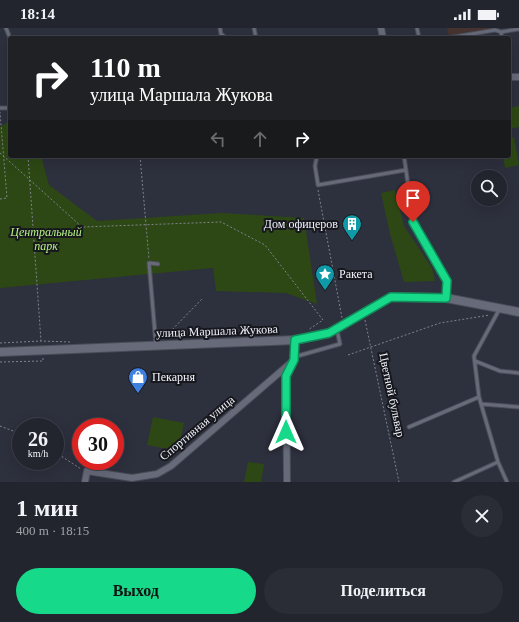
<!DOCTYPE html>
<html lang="ru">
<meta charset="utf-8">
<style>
:root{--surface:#22242e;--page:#2a2c36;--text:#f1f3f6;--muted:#a2a4aa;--line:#3f414a;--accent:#16d989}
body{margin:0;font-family:"Times New Roman",serif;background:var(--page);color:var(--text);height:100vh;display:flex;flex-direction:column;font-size:15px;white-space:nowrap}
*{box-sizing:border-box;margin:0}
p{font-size:13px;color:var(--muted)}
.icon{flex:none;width:22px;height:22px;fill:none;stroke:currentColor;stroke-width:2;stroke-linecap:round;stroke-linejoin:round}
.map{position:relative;height:454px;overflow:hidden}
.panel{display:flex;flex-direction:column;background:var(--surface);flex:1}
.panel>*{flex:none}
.guide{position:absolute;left:8px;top:8px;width:503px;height:122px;border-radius:4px;box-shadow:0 4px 16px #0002,0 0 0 1px var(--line);background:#202124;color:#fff;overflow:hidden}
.buttons{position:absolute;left:471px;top:142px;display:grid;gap:8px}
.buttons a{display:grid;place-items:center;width:36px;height:36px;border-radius:50%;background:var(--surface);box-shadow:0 4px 16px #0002,0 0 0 1px var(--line);font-size:20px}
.speed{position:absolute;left:12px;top:390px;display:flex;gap:8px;font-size:20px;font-weight:700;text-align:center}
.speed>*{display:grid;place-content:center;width:52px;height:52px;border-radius:50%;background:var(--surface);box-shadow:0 4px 16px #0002,0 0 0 1px var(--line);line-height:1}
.speed small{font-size:10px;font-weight:400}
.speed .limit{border:6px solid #d22;background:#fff;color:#111}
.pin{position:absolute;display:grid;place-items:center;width:34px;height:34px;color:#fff;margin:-41px -17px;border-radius:50% 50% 50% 0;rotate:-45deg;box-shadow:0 0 4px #0007}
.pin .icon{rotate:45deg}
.me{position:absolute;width:44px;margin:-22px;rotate:0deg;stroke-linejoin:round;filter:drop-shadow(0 0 3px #0008)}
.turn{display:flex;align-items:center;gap:14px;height:84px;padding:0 16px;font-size:18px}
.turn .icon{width:52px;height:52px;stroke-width:2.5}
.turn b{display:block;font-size:28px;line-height:34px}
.lanes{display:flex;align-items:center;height:38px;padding:0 16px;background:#0003;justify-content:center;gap:20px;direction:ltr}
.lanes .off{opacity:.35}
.round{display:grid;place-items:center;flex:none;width:42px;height:42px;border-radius:21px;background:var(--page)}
.overview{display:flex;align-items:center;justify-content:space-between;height:68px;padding:0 16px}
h1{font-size:24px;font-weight:700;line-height:30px}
.primary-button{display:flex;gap:8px;margin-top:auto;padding:8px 16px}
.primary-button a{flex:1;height:46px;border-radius:24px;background:var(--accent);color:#111;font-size:16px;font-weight:700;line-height:46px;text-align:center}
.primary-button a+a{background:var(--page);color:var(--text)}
.status{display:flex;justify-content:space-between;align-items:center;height:28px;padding:0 20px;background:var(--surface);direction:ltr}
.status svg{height:11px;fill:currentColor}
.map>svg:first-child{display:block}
</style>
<div class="status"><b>18:14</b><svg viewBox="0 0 49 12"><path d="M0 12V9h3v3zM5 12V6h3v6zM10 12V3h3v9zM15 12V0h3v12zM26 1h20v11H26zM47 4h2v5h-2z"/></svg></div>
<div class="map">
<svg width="519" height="454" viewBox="0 0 519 454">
<rect width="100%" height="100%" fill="#2d303d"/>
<path fill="#47332f" d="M447,0H497L449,9Z"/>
<path fill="#2d4814" d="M519,78V99L509,101V80Z
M10,93V128H41L49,157L97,193L222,185L304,190L317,276L286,265L216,263L213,240L0,260V99Z
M514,109L519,137L505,140L503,128H509V110Z
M395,162L404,198L432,240L435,253L404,254L390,206L381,165Z
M153,389L184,395L178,423L147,417Z
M248,434L264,436L261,454H244Z"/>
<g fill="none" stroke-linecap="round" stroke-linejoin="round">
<defs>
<path id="lane" d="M6,0L10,10
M220,0L221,6L226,10
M254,0L256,10
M417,0L419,10
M501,4L519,1
M448,10L495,2L501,4L502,10
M0,80H10
M317,128L315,138L318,157L406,142L404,128
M406,142L413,194L447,253L446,268
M499,282L474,328L479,369L498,434L507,454
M156,317L149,235L158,236
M294,329L340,316L337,302
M475,333L500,343L519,345
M481,376L519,379
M409,399L479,369
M454,454L498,434"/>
<path id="street" d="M381,0L383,10
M509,49H519
M85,454L87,443L132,450L157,446L171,438L294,332
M287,454L286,347L294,332L295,312"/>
<path id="secondary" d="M0,324L295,312L329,305L391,269L446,270L519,284"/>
</defs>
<use href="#lane" stroke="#4a4d58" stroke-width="5"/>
<use href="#street" stroke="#4a4d58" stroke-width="8"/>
<use href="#secondary" stroke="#4a4d58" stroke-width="10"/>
<path stroke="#80838e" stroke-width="1" stroke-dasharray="2 2" stroke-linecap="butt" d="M0,125L82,199L221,194L265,217L323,292L308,302
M28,128L41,313
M140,128L149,231
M318,162L342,290
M0,171L7,170L0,84
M365,292L399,454
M164,310L202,271
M0,315L41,313L70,314
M348,327L440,295L490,287
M0,334L43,333V330
M0,398L21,406
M55,424L81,441"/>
<use href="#lane" stroke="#666a79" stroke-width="3"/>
<use href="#street" stroke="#666a79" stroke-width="6"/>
<use href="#secondary" stroke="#666a79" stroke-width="8"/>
</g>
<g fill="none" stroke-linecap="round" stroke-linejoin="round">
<defs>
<path id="route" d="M286,404V348L294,332L295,312L329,305L391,269L446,270L447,253L413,194"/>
</defs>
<use href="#route" stroke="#0e8d59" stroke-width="10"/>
<use href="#route" stroke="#16d989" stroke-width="7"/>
</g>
<defs>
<symbol id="building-pin" viewBox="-11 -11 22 30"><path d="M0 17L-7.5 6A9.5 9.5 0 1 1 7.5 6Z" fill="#0f9aa8" stroke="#17181e"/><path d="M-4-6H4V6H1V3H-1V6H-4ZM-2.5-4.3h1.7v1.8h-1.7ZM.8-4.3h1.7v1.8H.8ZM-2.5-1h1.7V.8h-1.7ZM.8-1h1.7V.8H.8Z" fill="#fff"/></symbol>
<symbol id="sight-pin" viewBox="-11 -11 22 30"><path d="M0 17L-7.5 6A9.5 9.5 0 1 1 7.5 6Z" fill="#0f9aa8" stroke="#17181e"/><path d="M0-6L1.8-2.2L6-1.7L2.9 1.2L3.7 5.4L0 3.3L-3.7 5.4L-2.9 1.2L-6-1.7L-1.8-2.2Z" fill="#fff"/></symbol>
<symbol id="shop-pin" viewBox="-11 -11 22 30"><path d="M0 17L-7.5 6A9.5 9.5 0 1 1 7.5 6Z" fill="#3f7fe0" stroke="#17181e"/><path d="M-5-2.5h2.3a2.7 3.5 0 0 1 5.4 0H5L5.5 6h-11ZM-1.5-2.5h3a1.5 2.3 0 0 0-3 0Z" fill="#fff"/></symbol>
</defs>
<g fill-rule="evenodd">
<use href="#building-pin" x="341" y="185" width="22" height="30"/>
<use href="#sight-pin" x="314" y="235" width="22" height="30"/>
<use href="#shop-pin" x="127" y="338" width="22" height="30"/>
</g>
<g text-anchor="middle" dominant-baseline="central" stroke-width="4" stroke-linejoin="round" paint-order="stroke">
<g font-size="12" fill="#f2f4fd" stroke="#17181e" text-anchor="start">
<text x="338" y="196" text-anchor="end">Дом офицеров</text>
<text x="339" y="246">Ракета</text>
<text x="152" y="349">Пекарня</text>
</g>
<g font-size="12" font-style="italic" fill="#b5f382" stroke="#17181e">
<text x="46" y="204">Центральный<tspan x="46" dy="14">парк</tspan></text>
</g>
<g font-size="12" fill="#f2f4fd" stroke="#17181e">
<text transform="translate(217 303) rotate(-2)">улица Маршала Жукова</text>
<text transform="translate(392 367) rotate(78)">Цветной бульвар</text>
<text transform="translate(197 400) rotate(-40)">Спортивная улица</text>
</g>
</g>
</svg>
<div class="buttons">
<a><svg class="icon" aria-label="search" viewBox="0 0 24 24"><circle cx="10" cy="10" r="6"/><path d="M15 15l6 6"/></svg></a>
</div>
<div class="speed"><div>26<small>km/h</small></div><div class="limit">30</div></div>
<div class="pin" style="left:413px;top:194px;background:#d93025"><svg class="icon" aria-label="arrive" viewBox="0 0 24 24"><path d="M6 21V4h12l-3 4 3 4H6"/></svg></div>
<svg class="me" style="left:286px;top:404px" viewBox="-20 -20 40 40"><path d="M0-17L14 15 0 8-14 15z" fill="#16d989" stroke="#fff" stroke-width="4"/></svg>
<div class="guide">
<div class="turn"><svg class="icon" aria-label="right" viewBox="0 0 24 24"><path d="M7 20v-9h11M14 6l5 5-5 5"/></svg><div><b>110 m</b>улица Маршала Жукова</div></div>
<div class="lanes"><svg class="icon off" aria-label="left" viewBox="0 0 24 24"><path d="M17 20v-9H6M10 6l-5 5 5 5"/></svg><svg class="icon off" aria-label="ahead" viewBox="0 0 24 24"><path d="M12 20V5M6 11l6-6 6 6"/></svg><svg class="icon" aria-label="right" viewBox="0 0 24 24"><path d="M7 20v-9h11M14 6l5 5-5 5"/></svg></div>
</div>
</div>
<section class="panel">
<div class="overview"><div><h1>1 мин</h1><p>400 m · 18:15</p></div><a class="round"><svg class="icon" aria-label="close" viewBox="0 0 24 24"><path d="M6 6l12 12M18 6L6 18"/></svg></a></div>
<div class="primary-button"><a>Выход</a><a>Поделиться</a></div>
</section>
